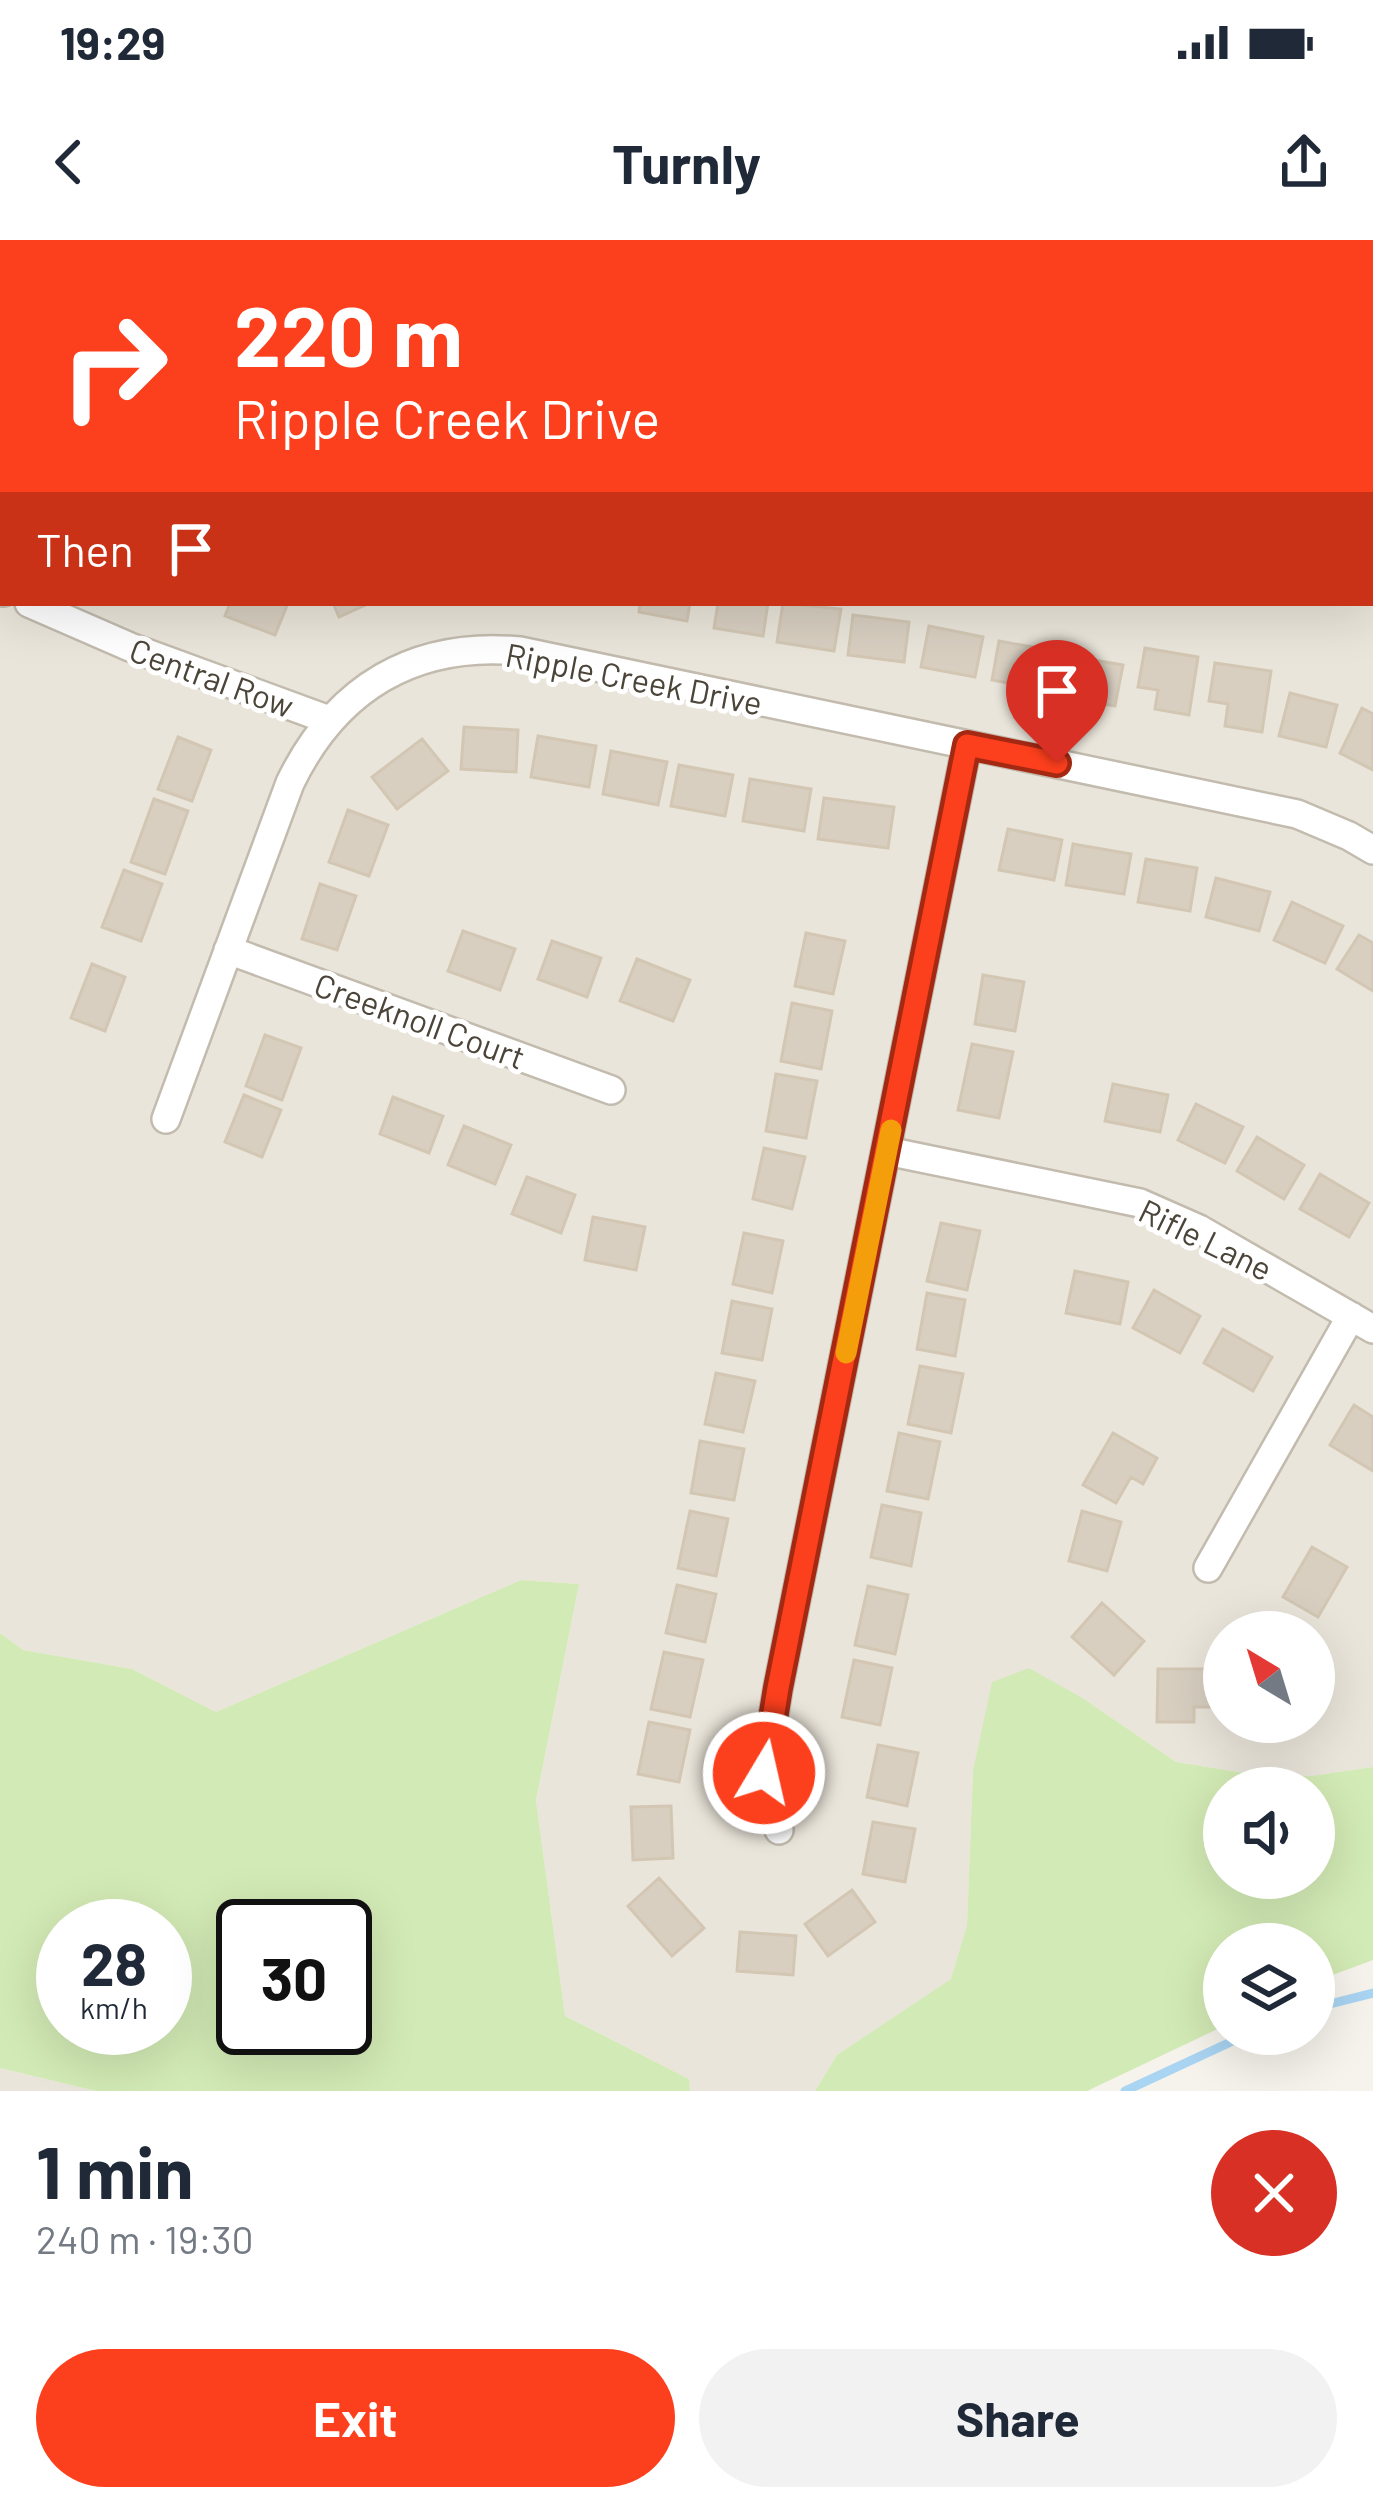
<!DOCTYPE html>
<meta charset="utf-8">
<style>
:root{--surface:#fff;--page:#f2f2f3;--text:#1f2937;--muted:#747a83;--accent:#fc3f1d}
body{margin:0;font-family:Barlow,sans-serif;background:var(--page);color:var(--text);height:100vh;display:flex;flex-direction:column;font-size:45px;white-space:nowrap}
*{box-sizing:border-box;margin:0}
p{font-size:39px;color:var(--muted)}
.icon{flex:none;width:66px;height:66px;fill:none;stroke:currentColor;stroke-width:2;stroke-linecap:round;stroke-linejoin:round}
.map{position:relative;height:1851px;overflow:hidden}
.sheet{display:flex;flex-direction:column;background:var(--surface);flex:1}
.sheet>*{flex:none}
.guide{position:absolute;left:0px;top:0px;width:1374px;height:366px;box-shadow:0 12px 48px #0002;background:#fc3f1d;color:#fff;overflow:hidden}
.needle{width:78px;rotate:322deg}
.tools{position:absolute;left:1203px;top:1371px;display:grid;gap:24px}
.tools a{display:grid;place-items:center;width:132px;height:132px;border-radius:50%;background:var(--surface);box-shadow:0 12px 48px #0002;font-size:60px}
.speed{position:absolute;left:36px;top:1659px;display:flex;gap:24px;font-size:60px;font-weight:700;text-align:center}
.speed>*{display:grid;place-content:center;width:156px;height:156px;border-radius:50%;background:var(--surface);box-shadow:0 12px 48px #0002;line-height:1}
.speed small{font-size:30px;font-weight:400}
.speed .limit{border:6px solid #111;border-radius:18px;background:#fff;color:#111}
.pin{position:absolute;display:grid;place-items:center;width:102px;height:102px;color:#fff;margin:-123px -51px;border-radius:50% 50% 50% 0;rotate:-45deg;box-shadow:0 0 12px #0007}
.pin .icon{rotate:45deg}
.me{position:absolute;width:132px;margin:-66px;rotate:9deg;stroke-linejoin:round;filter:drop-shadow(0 0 9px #0008)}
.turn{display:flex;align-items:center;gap:42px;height:252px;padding:0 36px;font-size:54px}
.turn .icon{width:156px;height:156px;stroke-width:2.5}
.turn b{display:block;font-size:84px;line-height:102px}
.then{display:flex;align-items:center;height:114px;padding:0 36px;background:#0003;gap:24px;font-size:45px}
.round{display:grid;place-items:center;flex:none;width:126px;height:126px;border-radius:63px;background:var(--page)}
.summary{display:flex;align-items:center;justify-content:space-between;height:204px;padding:0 36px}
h1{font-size:72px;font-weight:700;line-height:90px}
.action{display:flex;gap:24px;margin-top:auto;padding:24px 36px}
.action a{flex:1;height:138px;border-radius:72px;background:var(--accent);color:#fff;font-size:48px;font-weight:700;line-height:138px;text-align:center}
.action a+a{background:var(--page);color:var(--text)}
.status{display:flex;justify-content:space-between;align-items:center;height:84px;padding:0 60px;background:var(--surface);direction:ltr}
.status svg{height:33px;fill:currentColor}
header{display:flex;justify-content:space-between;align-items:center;height:156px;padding:0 36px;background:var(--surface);font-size:54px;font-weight:700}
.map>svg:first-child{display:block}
</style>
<div class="status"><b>19:29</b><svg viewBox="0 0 49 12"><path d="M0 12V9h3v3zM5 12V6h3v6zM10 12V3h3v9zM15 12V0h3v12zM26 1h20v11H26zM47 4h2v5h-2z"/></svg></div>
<header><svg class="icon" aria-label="back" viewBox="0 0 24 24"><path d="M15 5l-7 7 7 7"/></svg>Turnly<svg class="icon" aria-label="share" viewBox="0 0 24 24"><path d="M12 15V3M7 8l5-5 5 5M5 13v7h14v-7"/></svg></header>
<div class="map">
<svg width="1373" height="1851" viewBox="0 0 1373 1851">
<rect width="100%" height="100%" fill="#f6f3ec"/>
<path fill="#eae5da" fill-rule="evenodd" d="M0,0H1000V3H3V363H1371V355L1373,356V1527L1311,1536L1251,1534L1176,1522L1084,1459L973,1531L967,1685L951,1740L837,1815L815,1851H690L689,1839L565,1776L536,1562L579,1344L521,1340L216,1472L132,1429L23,1410L0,1393ZM1224,1392H1314V1482H1224Z
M0,1828L96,1851H0Z"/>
<path fill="#d2eab5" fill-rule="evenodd" d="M0,0H739L740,3H3V58L0,56Z
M521,1340L579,1344L536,1561L565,1776L689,1839L690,1851H96L0,1828V1393L23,1410L132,1429L216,1472ZM63,1686H165V1788H63ZM243,1686H345V1788H243Z
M1029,1428L1084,1459L1176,1522L1251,1534L1311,1536L1373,1527V1720L1314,1742V1704H1224V1786L1087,1851H815L837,1815L951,1739L967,1685L973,1531L992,1442ZM1224,1548H1314V1638H1224Z"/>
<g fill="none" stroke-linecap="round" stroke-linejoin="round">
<path stroke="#a9d4f2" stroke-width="9" d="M1314,1768L1373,1753
M1125,1851L1248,1794"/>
</g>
<path fill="#d8cfc1" stroke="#d3c7b4" stroke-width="3" d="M230,363H288L275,395L225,376Z
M333,363H370L339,377Z
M640,363H690L687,381L639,372Z
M718,363H768L763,396L714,388Z
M783,363L841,369L834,411L777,402Z
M853,375L909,382L904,422L848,415Z
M929,386L983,397L975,437L921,427Z
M999,401L1049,410L1042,449L992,440Z
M1145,408L1198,417L1189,475L1155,469L1158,450L1138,447Z
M1065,415L1123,425L1115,466L1058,456Z
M1215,423L1271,431L1262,492L1225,486L1228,464L1209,461Z
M1290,453L1337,465L1326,507L1279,496Z
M1362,468L1373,474V530L1340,513Z
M464,487L518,490L516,532L461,529Z
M538,496L596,506L589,547L531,537Z
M178,497L211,510L192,561L158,549Z
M422,499L448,531L397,569L372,537Z
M611,511L667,522L658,565L603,554Z
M679,525L733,535L725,576L671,566Z
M750,539L811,549L804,591L743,581Z
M824,558L894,567L888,608L818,599Z
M154,559L188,571L165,634L131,622Z
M348,570L388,585L369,636L329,622Z
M1008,589L1062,600L1054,640L999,630Z
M1073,604L1131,614L1124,654L1066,645Z
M1146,619L1197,628L1190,671L1138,662Z
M124,630L162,644L141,701L102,687Z
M1216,638L1270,652L1259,691L1206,677Z
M320,644L356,656L337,710L302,699Z
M1292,662L1343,686L1325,723L1274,700Z
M463,691L515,709L500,750L448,731Z
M806,693L845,701L833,754L795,746Z
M1359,695L1373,703V751L1337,729Z
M552,701L601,718L587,757L538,739Z
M637,719L690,740L673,781L620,761Z
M92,724L125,737L105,791L71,778Z
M983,735L1024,742L1015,791L975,784Z
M792,763L832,771L821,829L781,821Z
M265,795L301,808L282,860L246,846Z
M972,804L1013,812L999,878L958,870Z
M776,834L817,841L806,898L766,891Z
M1113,844L1168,855L1160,892L1105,881Z
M244,855L281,870L262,917L225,902Z
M393,857L443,876L429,913L380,894Z
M1196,864L1243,887L1225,923L1178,900Z
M464,886L511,905L495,944L448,925Z
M1257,897L1304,925L1284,959L1237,931Z
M764,908L805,917L792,969L753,959Z
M1320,934L1369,963L1349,997L1300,969Z
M527,937L575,955L561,993L512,974Z
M593,977L645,987L636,1030L585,1020Z
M941,983L980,991L967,1050L927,1041Z
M744,993L783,1001L772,1053L733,1044Z
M1075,1031L1128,1042L1120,1084L1066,1073Z
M1154,1050L1200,1076L1180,1113L1133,1088Z
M927,1053L965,1060L955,1116L917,1109Z
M732,1061L772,1069L762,1120L722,1113Z
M1223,1089L1272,1117L1253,1151L1204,1123Z
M920,1126L963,1134L951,1193L908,1184Z
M716,1133L755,1141L743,1192L705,1184Z
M1354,1165L1373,1177V1231L1330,1205Z
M899,1193L940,1202L928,1259L887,1251Z
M1113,1193L1157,1218L1143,1244L1131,1237L1116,1263L1083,1245Z
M700,1201L744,1209L734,1260L691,1253Z
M882,1265L921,1273L911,1326L871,1317Z
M690,1271L728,1279L716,1336L678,1328Z
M1082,1271L1121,1282L1107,1331L1069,1321Z
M1312,1307L1347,1327L1318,1377L1283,1357Z
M677,1345L716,1354L705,1402L666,1393Z
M868,1346L908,1355L895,1414L855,1405Z
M1102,1363L1144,1401L1114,1435L1072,1397Z
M664,1412L703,1420L690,1477L651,1469Z
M854,1420L892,1428L880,1485L842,1477Z
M1158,1429H1215V1467H1194V1482H1157Z
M649,1482L690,1490L679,1542L638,1534Z
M878,1505L918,1513L907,1566L867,1557Z
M671,1566L673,1618L633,1620L631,1567Z
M873,1582L915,1589L905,1642L863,1634Z
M659,1638L704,1688L672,1716L628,1666Z
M852,1650L875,1682L828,1716L805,1684Z
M740,1692L796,1696L793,1735L737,1731Z"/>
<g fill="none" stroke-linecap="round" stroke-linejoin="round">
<defs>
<path id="street" d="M1118,0L1121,3
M1371,149H1373
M0,350L3,352
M29,363L130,407L329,480
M228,710L611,850
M166,879L290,543C336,448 414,401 520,411L1297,574L1349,596L1373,610
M887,911L1140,963L1199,989L1373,1089
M1208,1328L1351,1076
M779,1590L764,1533L778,1448L967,505"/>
</defs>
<use href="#street" stroke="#c2bbae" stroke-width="32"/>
<use href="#street" stroke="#fff" stroke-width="27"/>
</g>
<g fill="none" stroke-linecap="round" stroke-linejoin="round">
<defs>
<path id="route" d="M764,1533L778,1448L967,505L1057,523"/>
</defs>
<use href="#route" stroke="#a42913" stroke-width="30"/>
<use href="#route" stroke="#fc3f1d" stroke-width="21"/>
<path stroke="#f59e0b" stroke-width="21" d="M846,1113L891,890"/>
</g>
<g text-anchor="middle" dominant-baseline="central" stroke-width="10" stroke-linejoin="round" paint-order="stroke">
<g font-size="33" fill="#4b4439" stroke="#fff">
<text transform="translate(212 437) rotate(20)">Central Row</text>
<text transform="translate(634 438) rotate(11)">Ripple Creek Drive</text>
<text transform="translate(420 780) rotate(20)">Creeknoll Court</text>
<text transform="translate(1206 999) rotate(26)">Rifle Lane</text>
</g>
</g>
</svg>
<div class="tools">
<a><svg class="needle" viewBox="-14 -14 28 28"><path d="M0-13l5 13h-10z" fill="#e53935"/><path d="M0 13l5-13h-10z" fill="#747a83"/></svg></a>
<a><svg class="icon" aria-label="sound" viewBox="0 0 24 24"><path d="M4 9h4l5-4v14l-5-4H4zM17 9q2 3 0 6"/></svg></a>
<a><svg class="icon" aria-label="layers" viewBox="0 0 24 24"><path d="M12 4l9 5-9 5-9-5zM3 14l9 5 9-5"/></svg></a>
</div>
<div class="speed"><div>28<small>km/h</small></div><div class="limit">30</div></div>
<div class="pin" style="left:1057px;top:523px;background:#d93025"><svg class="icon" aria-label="arrive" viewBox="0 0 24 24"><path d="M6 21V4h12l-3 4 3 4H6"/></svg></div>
<svg class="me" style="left:764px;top:1533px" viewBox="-20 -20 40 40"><circle r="17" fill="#fc3f1d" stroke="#fff" stroke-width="3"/><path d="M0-11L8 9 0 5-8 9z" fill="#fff"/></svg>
<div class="guide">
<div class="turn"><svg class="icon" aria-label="right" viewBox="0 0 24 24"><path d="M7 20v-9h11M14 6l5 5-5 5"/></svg><div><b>220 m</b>Ripple Creek Drive</div></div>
<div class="then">Then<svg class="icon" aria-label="arrive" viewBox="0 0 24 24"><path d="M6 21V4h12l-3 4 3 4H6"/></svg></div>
</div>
</div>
<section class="sheet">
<div class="summary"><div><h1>1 min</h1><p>240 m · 19:30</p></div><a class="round" style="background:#d93025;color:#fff"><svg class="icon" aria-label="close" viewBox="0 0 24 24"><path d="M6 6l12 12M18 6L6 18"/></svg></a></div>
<div class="action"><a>Exit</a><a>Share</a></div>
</section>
